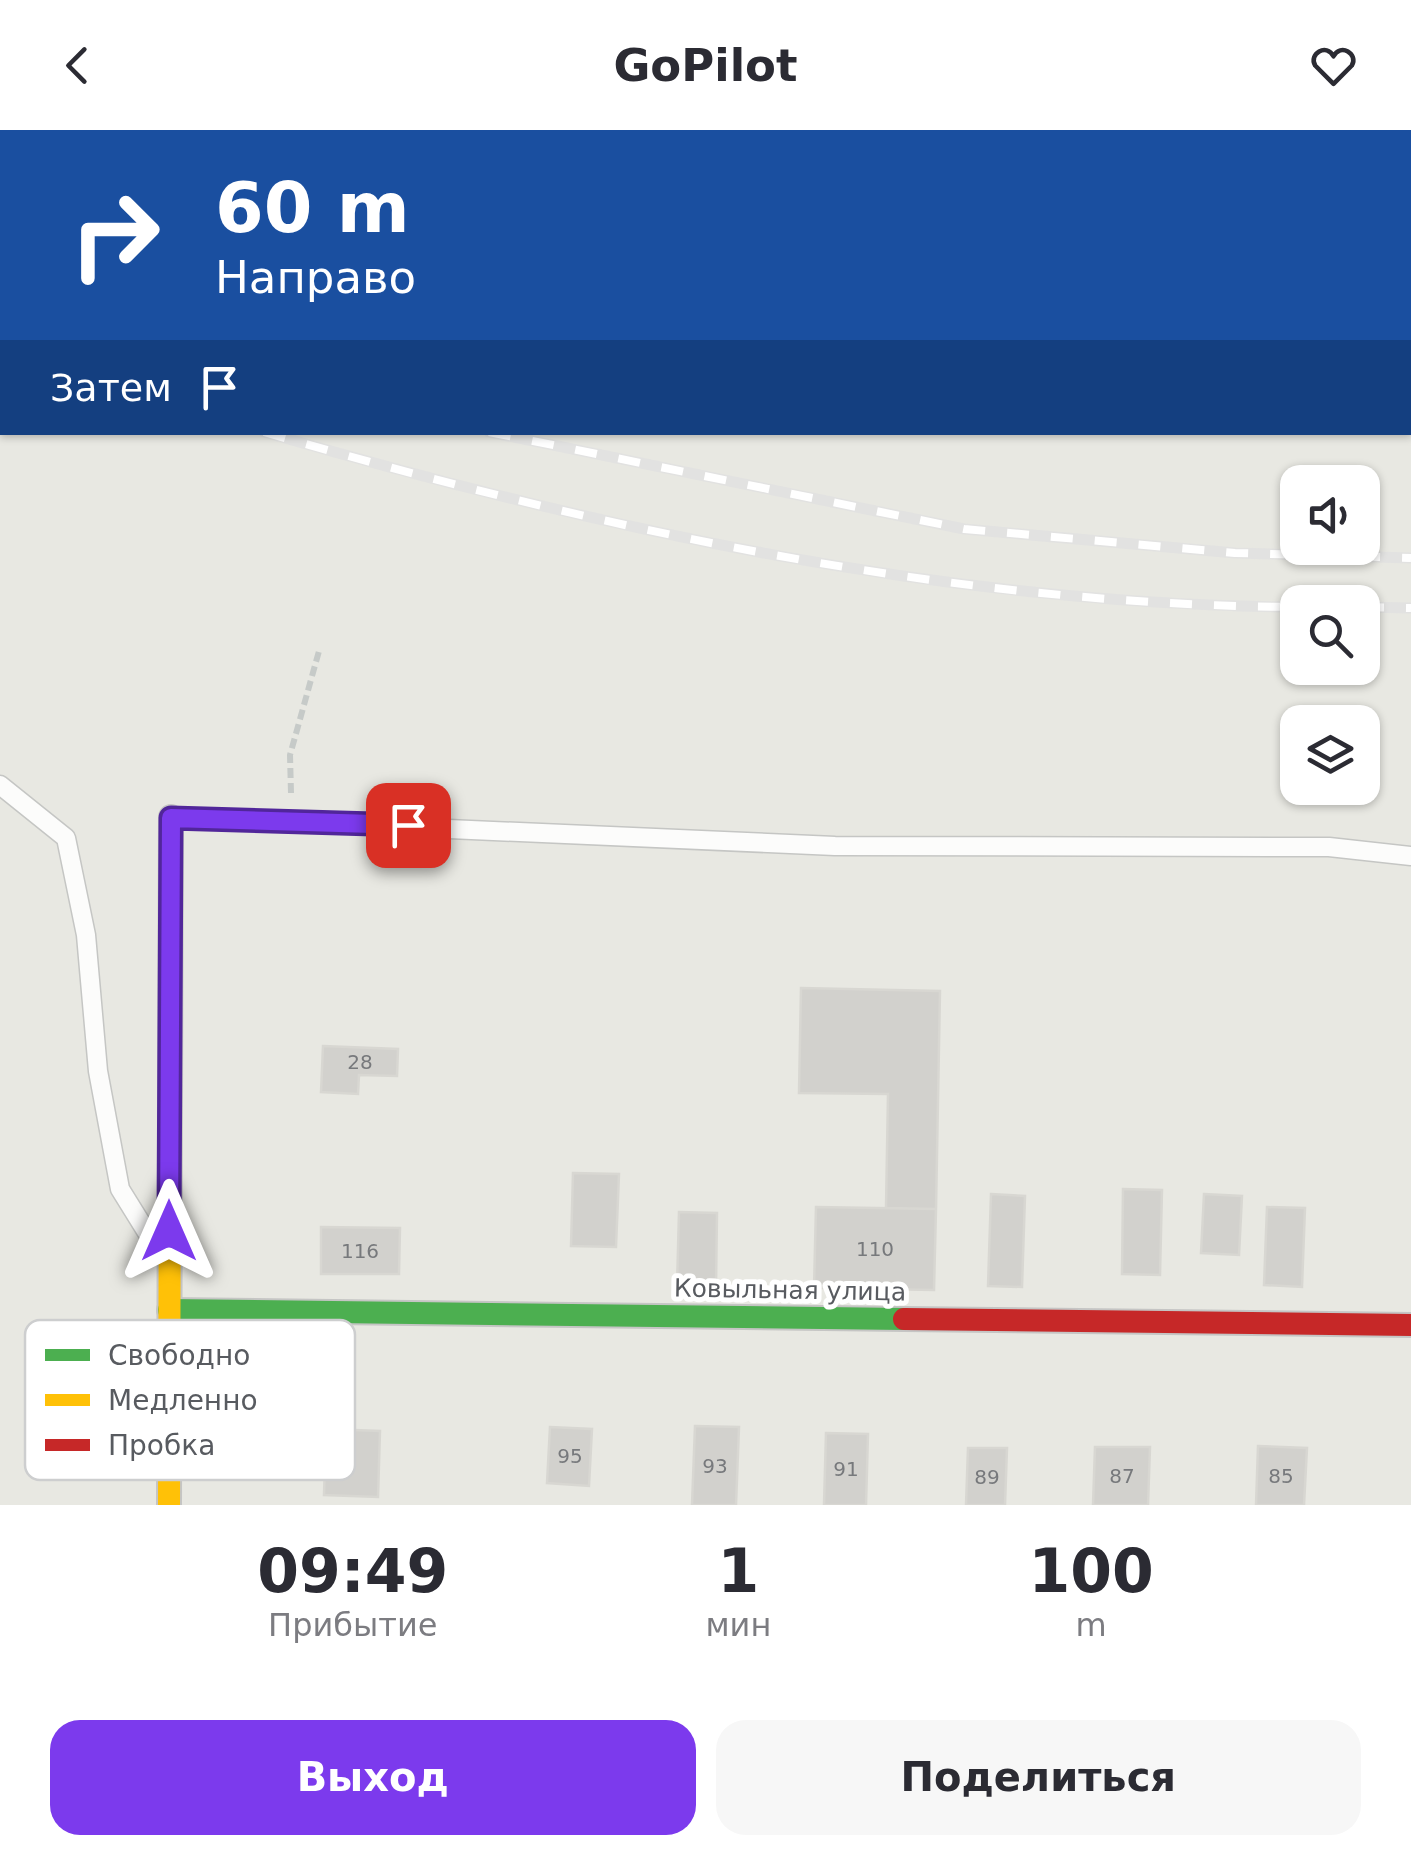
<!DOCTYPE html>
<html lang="ru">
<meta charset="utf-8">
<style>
:root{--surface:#fff;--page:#f7f7f7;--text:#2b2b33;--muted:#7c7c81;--accent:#7c3aed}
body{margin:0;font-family:"DejaVu Sans",sans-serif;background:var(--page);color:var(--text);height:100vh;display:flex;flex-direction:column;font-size:38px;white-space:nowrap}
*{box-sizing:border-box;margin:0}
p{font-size:32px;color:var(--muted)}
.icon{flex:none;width:55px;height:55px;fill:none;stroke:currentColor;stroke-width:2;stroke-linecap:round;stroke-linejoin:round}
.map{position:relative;height:1375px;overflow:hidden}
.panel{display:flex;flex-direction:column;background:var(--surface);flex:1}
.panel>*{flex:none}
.guide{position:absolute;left:0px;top:0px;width:1412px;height:305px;box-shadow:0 2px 8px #0004;background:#1a4fa0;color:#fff;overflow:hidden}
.buttons{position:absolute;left:1280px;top:335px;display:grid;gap:20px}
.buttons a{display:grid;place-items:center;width:100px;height:100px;border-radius:20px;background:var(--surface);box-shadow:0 2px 8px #0004;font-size:50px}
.pin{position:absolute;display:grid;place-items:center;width:85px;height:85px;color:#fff;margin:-42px;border-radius:20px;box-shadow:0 5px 15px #0006}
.me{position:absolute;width:110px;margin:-55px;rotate:0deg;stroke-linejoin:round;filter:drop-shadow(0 0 8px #0008)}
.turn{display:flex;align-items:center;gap:35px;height:210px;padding:0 50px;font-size:45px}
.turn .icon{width:130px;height:130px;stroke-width:2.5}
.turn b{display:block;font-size:70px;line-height:85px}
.then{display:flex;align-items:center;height:95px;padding:0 50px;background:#0003;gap:20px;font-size:38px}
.eta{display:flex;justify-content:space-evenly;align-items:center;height:170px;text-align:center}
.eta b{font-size:60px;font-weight:600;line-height:70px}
.button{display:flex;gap:20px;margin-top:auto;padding:20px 50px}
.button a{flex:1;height:115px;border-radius:30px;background:var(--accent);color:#fff;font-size:40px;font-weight:600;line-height:115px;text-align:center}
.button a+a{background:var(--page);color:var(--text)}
header{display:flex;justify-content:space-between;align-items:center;height:130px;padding:0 50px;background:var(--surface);font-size:45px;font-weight:600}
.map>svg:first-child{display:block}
</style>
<header><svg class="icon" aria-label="back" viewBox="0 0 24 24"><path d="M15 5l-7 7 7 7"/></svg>GoPilot<svg class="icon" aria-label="heart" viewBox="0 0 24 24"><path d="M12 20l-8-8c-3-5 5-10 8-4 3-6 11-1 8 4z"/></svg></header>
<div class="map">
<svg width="1411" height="1375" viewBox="0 0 1411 1375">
<rect width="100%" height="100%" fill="#e8e8e2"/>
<path fill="#d2d1cd" stroke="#d8d7d2" stroke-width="2.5" d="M801,858L940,861L936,1079L886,1078L888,964L799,963Z
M323,916L398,919L397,946L359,945L358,964L321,962Z
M573,1043L619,1044L616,1117L571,1116Z
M1123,1059L1162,1060L1160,1145L1122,1144Z
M991,1064L1025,1066L1022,1157L988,1156Z
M1204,1064L1242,1066L1239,1125L1201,1123Z
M816,1077L936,1079L934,1160L814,1158Z
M1267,1077L1305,1078L1302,1157L1264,1155Z
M679,1082L717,1083L716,1157L677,1156Z
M321,1097L400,1098L399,1144H321Z
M695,1296L739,1297L736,1375H692Z
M550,1297L592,1299L589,1356L547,1353Z
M326,1299L380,1301L378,1367L324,1365Z
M826,1303L868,1304L866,1375H824Z
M1258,1316L1307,1318L1304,1375H1256Z
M1095,1317H1150L1148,1375H1093Z
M968,1318H1007L1005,1375H966Z"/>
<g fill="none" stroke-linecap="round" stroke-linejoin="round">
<defs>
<path id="lane" d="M0,655L66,708L86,805L98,941L120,1059L156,1117
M178,687L835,716L1329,717L1411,726"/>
<path id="fast" d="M170,971L171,687
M169,1180L904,1189"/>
<path id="slow" d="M169,1375L170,971"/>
<path id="jam" d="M904,1189L1411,1195"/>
</defs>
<use href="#lane" stroke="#c5c6c4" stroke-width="21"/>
<use href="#fast" stroke="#c5c5c4" stroke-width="26"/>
<use href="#slow" stroke="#c5c5c4" stroke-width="26"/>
<use href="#jam" stroke="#c5c5c4" stroke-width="26"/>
<path stroke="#c6cac8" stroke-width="6" stroke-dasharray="10 5" stroke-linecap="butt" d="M570,2V0
M291,663L290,625L319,521"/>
<use href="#lane" stroke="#fcfcfb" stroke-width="18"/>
<use href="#fast" stroke="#4caf50" stroke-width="22"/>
<use href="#slow" stroke="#ffc107" stroke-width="22"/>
<use href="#jam" stroke="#c62828" stroke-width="22"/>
<defs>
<path id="rail" d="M374,0L380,2
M0,148L2,149
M1410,207H1411
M0,218L2,219
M264,302C598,399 948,475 1298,477
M489,302L964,399L1235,423L1411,428
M1362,477L1411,478"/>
</defs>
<use href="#rail" stroke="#e2e2e1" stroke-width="11"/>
<use href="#rail" stroke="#fff" stroke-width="8" stroke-dasharray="22" stroke-linecap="butt"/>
</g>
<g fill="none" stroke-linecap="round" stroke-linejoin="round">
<defs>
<path id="route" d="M169,1101L171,688L408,695"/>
</defs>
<use href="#route" stroke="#51269a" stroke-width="25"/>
<use href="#route" stroke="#7c3aed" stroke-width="18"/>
</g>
<g text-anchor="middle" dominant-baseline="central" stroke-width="10" stroke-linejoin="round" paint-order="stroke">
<g font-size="20" fill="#77797c">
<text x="360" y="932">28</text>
<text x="875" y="1119">110</text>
<text x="360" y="1121">116</text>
<text x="570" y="1326">95</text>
<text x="715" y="1336">93</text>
<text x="846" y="1339">91</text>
<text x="1122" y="1346">87</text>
<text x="1281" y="1346">85</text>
<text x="987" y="1347">89</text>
</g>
<g font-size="25" fill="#585b60" stroke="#fff">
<text transform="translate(790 1160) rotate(1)">Ковыльная улица</text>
</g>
</g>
<rect x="25" y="1190" width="330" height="160" rx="15" fill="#fff" stroke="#cdcecf" stroke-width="2.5"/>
<rect x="45" y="1219" width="45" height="12" fill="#4caf50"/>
<rect x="45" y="1264" width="45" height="12" fill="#ffc107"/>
<rect x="45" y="1309" width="45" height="12" fill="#c62828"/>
<g font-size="28" fill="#585b60">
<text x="108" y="1235">Свободно</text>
<text x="108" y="1280">Медленно</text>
<text x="108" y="1325">Пробка</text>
</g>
</svg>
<div class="buttons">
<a><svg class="icon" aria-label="sound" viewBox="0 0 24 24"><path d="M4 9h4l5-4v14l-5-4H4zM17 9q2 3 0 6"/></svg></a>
<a><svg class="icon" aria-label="search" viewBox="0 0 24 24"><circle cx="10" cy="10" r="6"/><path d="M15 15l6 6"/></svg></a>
<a><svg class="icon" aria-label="layers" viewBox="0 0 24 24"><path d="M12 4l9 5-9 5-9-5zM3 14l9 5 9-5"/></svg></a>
</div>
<div class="pin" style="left:408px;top:695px;background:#d93025"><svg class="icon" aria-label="arrive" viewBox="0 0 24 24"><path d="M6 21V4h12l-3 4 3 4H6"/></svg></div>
<svg class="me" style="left:169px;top:1101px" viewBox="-20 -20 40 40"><path d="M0-17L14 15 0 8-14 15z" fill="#7c3aed" stroke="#fff" stroke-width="4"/></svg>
<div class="guide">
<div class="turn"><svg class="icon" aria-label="right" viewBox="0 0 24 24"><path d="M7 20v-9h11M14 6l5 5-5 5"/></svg><div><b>60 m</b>Направо</div></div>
<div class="then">Затем<svg class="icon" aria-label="arrive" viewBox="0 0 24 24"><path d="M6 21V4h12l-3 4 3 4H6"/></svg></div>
</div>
</div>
<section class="panel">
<div class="eta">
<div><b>09:49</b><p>Прибытие</p></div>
<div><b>1</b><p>мин</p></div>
<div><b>100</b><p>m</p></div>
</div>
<div class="button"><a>Выход</a><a>Поделиться</a></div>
</section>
